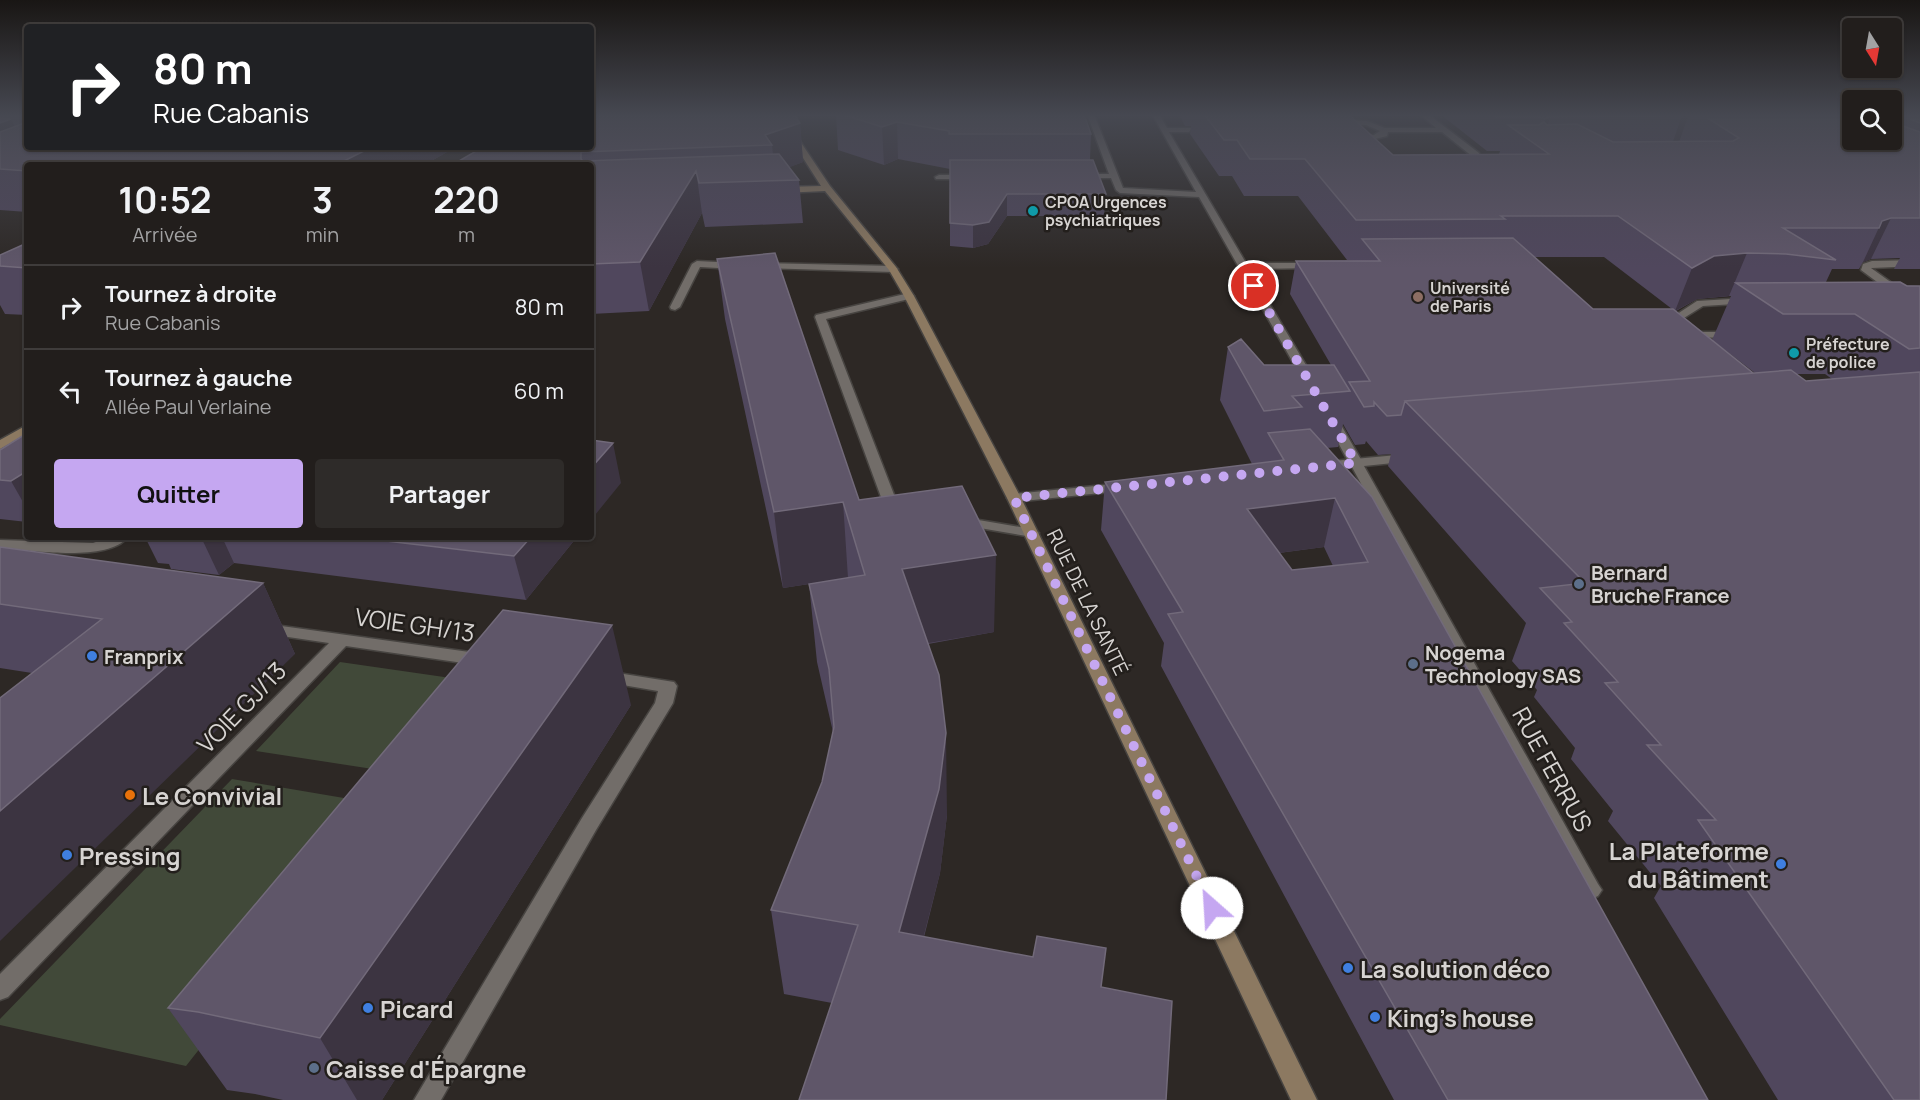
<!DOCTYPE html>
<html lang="fr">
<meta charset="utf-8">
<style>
:root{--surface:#221e1c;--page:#2e2b29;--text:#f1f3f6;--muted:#a2a2a3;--line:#3f3c3b;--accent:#c5a7f1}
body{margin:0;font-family:Manrope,sans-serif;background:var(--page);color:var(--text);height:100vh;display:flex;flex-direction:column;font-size:22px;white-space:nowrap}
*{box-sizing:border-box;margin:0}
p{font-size:20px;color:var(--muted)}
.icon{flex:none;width:33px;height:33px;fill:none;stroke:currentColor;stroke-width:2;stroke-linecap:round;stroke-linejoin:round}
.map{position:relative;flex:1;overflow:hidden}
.details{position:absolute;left:24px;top:162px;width:570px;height:378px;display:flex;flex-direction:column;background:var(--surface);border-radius:6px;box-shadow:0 2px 4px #0004,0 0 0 2px var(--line)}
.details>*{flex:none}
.banner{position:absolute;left:24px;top:24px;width:570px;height:126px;border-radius:6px;box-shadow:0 2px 4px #0004,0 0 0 2px var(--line);background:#202124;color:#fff;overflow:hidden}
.needle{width:39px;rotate:169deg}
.fabs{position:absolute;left:1842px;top:18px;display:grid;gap:12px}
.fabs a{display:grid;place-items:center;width:60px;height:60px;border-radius:6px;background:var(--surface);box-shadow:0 2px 4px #0004,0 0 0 2px var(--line);font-size:30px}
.pin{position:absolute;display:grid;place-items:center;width:51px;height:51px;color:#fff;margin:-26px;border:3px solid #fff;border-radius:50%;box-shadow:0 2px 6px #0007}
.me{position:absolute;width:66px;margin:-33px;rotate:334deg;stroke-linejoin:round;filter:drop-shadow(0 0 4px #0008)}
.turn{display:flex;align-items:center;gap:21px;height:126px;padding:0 30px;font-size:27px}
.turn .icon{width:78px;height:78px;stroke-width:2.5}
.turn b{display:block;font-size:42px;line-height:51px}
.eta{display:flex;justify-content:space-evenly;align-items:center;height:102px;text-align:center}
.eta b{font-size:36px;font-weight:700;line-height:42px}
.action{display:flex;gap:12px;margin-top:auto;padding:12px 30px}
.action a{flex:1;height:69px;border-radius:6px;background:var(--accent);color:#111;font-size:24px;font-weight:700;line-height:69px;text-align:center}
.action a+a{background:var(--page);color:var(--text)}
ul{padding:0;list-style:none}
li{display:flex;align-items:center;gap:18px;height:84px;padding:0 30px;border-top:2px solid var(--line)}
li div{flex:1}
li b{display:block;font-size:22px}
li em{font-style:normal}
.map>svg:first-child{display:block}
</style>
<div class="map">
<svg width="1920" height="1100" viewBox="0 0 1920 1100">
<rect width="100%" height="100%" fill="#2d2825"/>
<path fill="#414939" d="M340,662L527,689L457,782L256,751Z
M232,779L391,806L186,1066L0,1025V1019Z"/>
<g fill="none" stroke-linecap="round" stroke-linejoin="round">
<defs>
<path id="lane" d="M1087,114H1094L1123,188L1196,192L1152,114H1159L1167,128H1192L1189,132H1169L1246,263H1316V267L1313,268L1249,269L1316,382L1314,385L1310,386L1304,382L1199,197L1120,193L1116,190L1111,178H1075V174H1109Z
M1420,114H1428L1479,153V157H1473L1442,132H1388L1387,136L1375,139L1356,140H1353V136L1374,135L1380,131L1366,125L1337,124L1333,122L1337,120L1367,121L1385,128H1436Z
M939,175H970L974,177L970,179H936L935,177Z
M1920,260V266L1871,268L1920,303V317L1916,316L1912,308L1861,270L1863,264L1872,261Z
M697,261L737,263L742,266L737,269L700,267L680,307L675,310L671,309L670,307L692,264Z
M761,263L893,266L898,269L893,272L758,268V264Z
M909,293L914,296L913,298L826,319L898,505L906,510L899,514L887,511L885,508L815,317L816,315Z
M1747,298L1752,301L1751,303L1703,306L1668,328L1664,329L1659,326L1697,301Z
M1687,332H1735L1741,335L1735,338L1683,337L1681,335Z
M1331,414L1337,418L1363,463L1361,466H1351L1349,463L1325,418Z
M961,517L1032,529L1039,533L1032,537L956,524L954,521L956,518Z
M110,537H128C107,563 31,550 0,548V540L93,543Z
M267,624L484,654L490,656L493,660L490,664L484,666L346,646L8,997L0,1000V974L329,643L261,633L259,629L261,625Z
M605,671L674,682L677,686L673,703L596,830L441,1100H414L582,818L655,703L658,691L599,681L596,677L599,673Z"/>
<path id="street" d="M1408,454L1415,458L1413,461L1364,466L1598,884L1602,890L1598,896L1591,899L1584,896L1352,467L1322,470L1315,466L1322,462Z
M1125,483L1132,487L1130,490L1014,502L1007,498L1014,494Z"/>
<path id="secondary" d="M775,114H782L830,186L896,267L914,296L1021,498L1317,1100H1291L1007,498L904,296L889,270L825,191L782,193L778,190L782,187L821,186Z
M27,425V434L0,449V440Z"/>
</defs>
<use href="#lane" stroke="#474441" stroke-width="3"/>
<use href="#street" stroke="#474441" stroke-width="3"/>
<use href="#secondary" stroke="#474441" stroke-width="3"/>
<use href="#lane" fill="#726d69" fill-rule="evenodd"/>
<use href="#street" fill="#726d69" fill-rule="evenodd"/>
<use href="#secondary" fill="#8c7961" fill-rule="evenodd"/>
</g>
<path fill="#50475d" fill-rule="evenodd" d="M0,114H27V147H456L424,165H27V212L0,210Z
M836,114H1084L1091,134L1090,160L1106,194L1104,216H1007L988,244L973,248L950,246V169L898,159L884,165L838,150Z
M1179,114H1348L1393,155L1499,154L1500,151H1487L1440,114H1852V140H1892V114H1920V269H1894L1900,258L1871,259L1863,262L1859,269H1832L1826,282L1920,286V1100H1778L1654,898L1661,886L1608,821L1613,811L1571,759L1575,748L1534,697L1537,690L1512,661L1526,623L1388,466L1391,454L1378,455L1366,441L1365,444L1355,445L1343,424L1338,447L1327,448L1708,1100H1394L1161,666L1164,643L1101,530L1105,482L1252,464L1220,400L1228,347L1264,365H1331L1290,294L1296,261L1358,260H1347L1298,196H1244L1232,176H1219L1190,134L1191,126H1185ZM1534,257H1604L1672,309H1593ZM1731,296L1712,340L1755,373H1753L1676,311L1697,299ZM1796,374H1825L1832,379L1806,381ZM1324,547L1333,566L1292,570L1279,553Z
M800,123L803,162L789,167L799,180L803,223L705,227L702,213L649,311L591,314V165L483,147Z
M27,243V315L5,314L0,305V255Z
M717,259L859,500L994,632L928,644L947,815L940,873L924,937L1033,957L1106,948L832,1003L784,994L771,910L822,782L833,732L817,662L809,584L783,588L725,319Z
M27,433V522L0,519V450Z
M145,537H577L526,600L234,563L219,575L171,569L169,564L158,563Z
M0,547L263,583L295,654L32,673L0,668Z
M631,705L382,1100H283L255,1094L227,1090L168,1008Z"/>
<path fill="#3c3441" d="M1684,114H1689L1678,145L1670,150L1682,116Z
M1550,117L1541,148L1537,145L1545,119Z
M11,119L30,158L0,169V123Z
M897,122L898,159L884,165L882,127Z
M800,123L803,162L775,173L772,145L765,135Z
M372,147H456L424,165H336Z
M696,171L702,213L649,311L640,262Z
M1007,194V216L988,244L973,248V225Z
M1891,218L1871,259L1863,262L1882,221Z
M1747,253L1729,296L1697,299L1675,311L1692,268L1714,256Z
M613,443L621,483L591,520V468Z
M27,471V509L11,481Z
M1335,498L1324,547L1239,558L1247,509Z
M843,502L848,578L783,588L774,512Z
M201,537H222L234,563L219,575Z
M531,537H577L526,600L514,556Z
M996,555L994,632L905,647L902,569Z
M263,583L295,654L0,941V811Z
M612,625L631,705L382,1100H357L320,1038Z
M946,733L947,815L940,873L903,1016L899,932Z"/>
<path fill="#5f5669" stroke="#726a7a" stroke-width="1.5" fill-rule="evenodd" d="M591,114H794L800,123L765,135L772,145L581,152V159L583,161L779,154L799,180L699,183L696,171L640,262L591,264V165H452L483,147H591Z
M841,114H1084L1091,134H949V131L897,122L882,127Z
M1204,114H1348L1393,155L1549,154L1508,125H1539L1544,122L1547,125L1577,124L1613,142L1733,141L1739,138L1709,119H1852V140H1892V122L1920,132V218H1891L1882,221L1879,228H1783L1836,260L1786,254L1747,253L1714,256L1692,268L1618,216H1501L1505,219L1356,220L1305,159H1250L1237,140H1224Z
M1493,114H1659L1661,116L1550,117L1545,119L1539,117H1496Z
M0,118L11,119L0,123Z
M1910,119H1920V123Z
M27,122V147H372L336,165H27V171L0,169V132Z
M950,160H1093L1106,194H1007L989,222L973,225L950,223Z
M1513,238L1593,309H1673L1753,373L1405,401L1401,415L1387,416L1374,402V406L1364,407L1349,382L1370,381L1296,261H1380L1362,239Z
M27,243V268L0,266V255Z
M775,253L859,500L962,486L996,555L902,569L939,675L946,733L939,789L899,932L1033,957L1037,936L1106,948L1101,987L1172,1001L1166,1100H799L858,925L771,910L822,782L834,727L829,669L809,584L865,575L843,502L774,512L717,259Z
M1900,282L1907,286H1920V348L1909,349L1855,314H1783L1736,283Z
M1241,339L1264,365H1334L1350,391L1292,396L1302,407L1264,411L1228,347Z
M1791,370L1806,381L1920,372V1100H1894L1698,820H1716L1647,745H1661L1605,683L1618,682L1564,623L1572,622L1540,588L1585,583L1405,401Z
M1310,429L1372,497L1708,1100H1448L1168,614L1183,612L1105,482L1284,460L1268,433ZM1335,498L1368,562L1292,570L1247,509Z
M27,433V471L11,481L0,480V450Z
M591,440L613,443L591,468Z
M352,537H531L514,556Z
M0,547L263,583L0,811V698L102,619L0,604Z
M503,610L612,625L320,1038L198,1012L168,1008Z"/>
<linearGradient id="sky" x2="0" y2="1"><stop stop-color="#191614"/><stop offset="0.43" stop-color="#464851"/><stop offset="1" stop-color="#464851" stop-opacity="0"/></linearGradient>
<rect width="1920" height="268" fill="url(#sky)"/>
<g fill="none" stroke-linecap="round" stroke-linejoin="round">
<path stroke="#c5a7f1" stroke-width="10" stroke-dasharray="0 18" d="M1212,908L1014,498L1356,463L1254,286"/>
</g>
<g fill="#0f9aa8" stroke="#231f1c" stroke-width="2">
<circle cx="1033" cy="211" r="6"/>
<circle cx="1794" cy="353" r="6"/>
</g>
<circle fill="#8d6e63" stroke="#231f1c" stroke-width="2" cx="1418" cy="297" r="6"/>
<g fill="#5c6f8a" stroke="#231f1c" stroke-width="2">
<circle cx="1579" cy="584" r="6"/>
<circle cx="1413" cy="664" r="6"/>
<circle cx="314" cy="1068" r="6"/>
</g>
<g fill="#3f7fe0" stroke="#231f1c" stroke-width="2">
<circle cx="92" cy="656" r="6"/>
<circle cx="67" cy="855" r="6"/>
<circle cx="1781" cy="864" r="6"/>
<circle cx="1348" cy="968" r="6"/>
<circle cx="368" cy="1008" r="6"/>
<circle cx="1375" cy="1017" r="6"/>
</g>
<circle fill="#e8710a" stroke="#231f1c" stroke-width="2" cx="130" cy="795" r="6"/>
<g text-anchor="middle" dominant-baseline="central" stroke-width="5" stroke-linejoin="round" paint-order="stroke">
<g font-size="16" font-weight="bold" fill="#d7d4d2" stroke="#231f1c" text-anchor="start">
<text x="1045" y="202">CPOA Urgences<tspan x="1045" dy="18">psychiatriques</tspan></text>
<text x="1430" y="288">Université<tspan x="1430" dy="18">de Paris</tspan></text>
<text x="1806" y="344">Préfecture<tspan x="1806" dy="18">de police</tspan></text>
</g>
<g font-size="20" font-weight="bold" fill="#d7d4d2" stroke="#231f1c" text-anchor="start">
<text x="1591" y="572">Bernard<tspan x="1591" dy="23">Bruche France</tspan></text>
<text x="1425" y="652">Nogema<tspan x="1425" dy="23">Technology SAS</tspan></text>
<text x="104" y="656">Franprix</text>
</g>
<g font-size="20" fill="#d7d4d2" stroke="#231f1c">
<text transform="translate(1088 602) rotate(64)">RUE DE LA SANTÉ</text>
</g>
<g font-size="24" fill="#d7d4d2" stroke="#231f1c">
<text transform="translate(415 624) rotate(8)">VOIE GH/13</text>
<text transform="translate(241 707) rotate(-46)">VOIE GJ/13</text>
<text transform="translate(1553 769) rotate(61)">RUE FERRUS</text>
</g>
<g font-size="24" font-weight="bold" fill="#d7d4d2" stroke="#231f1c" text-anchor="start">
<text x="142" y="795">Le Convivial</text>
<text x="1769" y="850" text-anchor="end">La Plateforme<tspan x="1769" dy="28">du Bâtiment</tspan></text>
<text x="79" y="855">Pressing</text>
<text x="1360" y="968">La solution déco</text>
<text x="380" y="1008">Picard</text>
<text x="1387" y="1017">King's house</text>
<text x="326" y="1068">Caisse d'Épargne</text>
</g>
</g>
</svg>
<div class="fabs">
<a><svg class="needle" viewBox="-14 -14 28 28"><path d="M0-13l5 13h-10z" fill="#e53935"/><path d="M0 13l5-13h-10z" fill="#a2a2a3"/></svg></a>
<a><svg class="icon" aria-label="search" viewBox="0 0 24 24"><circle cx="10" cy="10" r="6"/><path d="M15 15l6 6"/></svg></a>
</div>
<div class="pin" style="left:1254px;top:286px;background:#d93025"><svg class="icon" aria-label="arrive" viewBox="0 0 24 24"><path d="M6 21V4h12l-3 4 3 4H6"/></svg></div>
<svg class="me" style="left:1212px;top:908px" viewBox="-20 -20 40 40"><circle r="19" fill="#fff"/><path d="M0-13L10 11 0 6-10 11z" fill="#c5a7f1"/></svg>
<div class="banner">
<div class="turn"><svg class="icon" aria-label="right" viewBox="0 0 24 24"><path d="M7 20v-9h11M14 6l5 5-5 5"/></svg><div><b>80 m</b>Rue Cabanis</div></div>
</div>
<section class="details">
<div class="eta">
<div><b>10:52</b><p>Arrivée</p></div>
<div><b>3</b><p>min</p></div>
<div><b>220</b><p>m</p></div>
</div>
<ul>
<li><svg class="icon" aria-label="right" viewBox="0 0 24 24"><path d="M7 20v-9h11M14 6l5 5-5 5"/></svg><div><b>Tournez à droite</b><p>Rue Cabanis</p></div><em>80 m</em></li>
<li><svg class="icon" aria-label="left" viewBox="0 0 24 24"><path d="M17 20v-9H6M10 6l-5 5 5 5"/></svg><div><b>Tournez à gauche</b><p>Allée Paul Verlaine</p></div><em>60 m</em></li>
</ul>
<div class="action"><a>Quitter</a><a>Partager</a></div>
</section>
</div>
